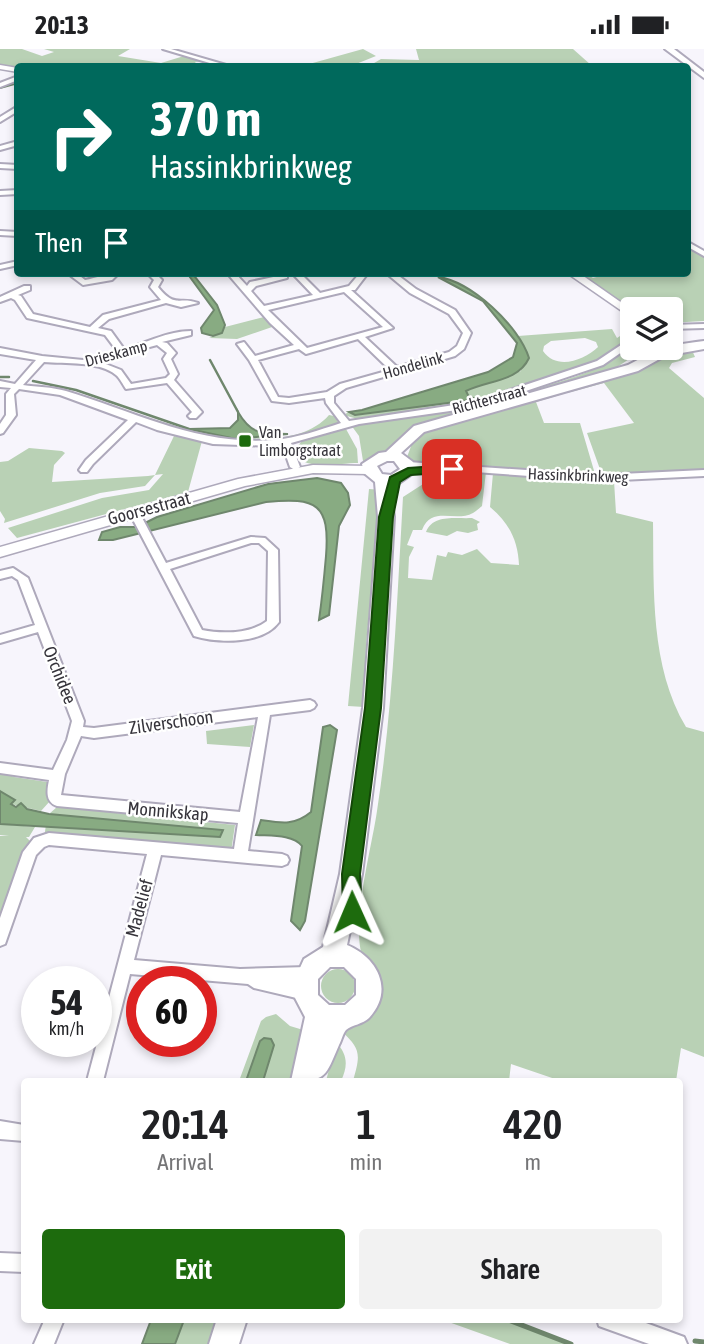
<!DOCTYPE html>
<style>
:root{--surface:#fff;--page:#f2f2f2;--text:#202124;--muted:#757577;--accent:#1d6b0d}
body{margin:0;font-family:"Asap Condensed",sans-serif;background:var(--page);color:var(--text);height:100vh;display:flex;flex-direction:column;font-size:26px;white-space:nowrap}
*{box-sizing:border-box;margin:0}
p{font-size:23px;color:var(--muted)}
.icon{flex:none;width:38px;height:38px;fill:none;stroke:currentColor;stroke-width:2;stroke-linecap:round;stroke-linejoin:round}
.map{position:relative;flex:1;overflow:hidden}
.panel{position:absolute;left:21px;top:1029px;width:662px;height:245px;display:flex;flex-direction:column;background:var(--surface);border-radius:7px;box-shadow:0 4px 10px #0003}
.panel>*{flex:none}
.hud{position:absolute;left:14px;top:14px;width:677px;height:214px;border-radius:7px;box-shadow:0 4px 10px #0003;background:#00695c;color:#fff;overflow:hidden}
.buttons{position:absolute;left:620px;top:248px;display:grid;gap:14px}
.buttons a{display:grid;place-items:center;width:63px;height:63px;border-radius:7px;background:var(--surface);box-shadow:0 4px 10px #0003;font-size:35px}
.speed{position:absolute;left:21px;top:917px;display:flex;gap:14px;font-size:35px;font-weight:700;text-align:center}
.speed>*{display:grid;place-content:center;width:91px;height:91px;border-radius:50%;background:var(--surface);box-shadow:0 4px 10px #0003;line-height:1}
.speed small{font-size:18px;font-weight:400}
.speed .limit{border:10px solid #d22;background:#fff;color:#111}
.pin{position:absolute;display:grid;place-items:center;width:60px;height:60px;color:#fff;margin:-30px;border-radius:14px;box-shadow:0 4px 10px #0006}
.me{position:absolute;width:77px;margin:-38px;rotate:359deg;stroke-linejoin:round;filter:drop-shadow(0 0 5px #0008)}
.turn{display:flex;align-items:center;gap:24px;height:147px;padding:0 21px;font-size:32px}
.turn .icon{width:91px;height:91px;stroke-width:2.5}
.turn b{display:block;font-size:49px;line-height:60px}
.then{display:flex;align-items:center;height:66px;padding:0 21px;background:#0003;gap:14px;font-size:26px}
.eta{display:flex;justify-content:space-evenly;align-items:center;height:119px;text-align:center}
.eta b{font-size:42px;font-weight:600;line-height:49px}
.cta{display:flex;gap:14px;margin-top:auto;padding:14px 21px}
.cta a{flex:1;height:80px;border-radius:7px;background:var(--accent);color:#fff;font-size:28px;font-weight:600;line-height:80px;text-align:center}
.cta a+a{background:var(--page);color:var(--text)}
.status{display:flex;justify-content:space-between;align-items:center;height:49px;padding:0 35px;background:var(--surface);direction:ltr}
.status svg{height:19px;fill:currentColor}
.map>svg:first-child{display:block}
</style>
<div class="status"><b>20:13</b><svg viewBox="0 0 49 12"><path d="M0 12V9h3v3zM5 12V6h3v6zM10 12V3h3v9zM15 12V0h3v12zM26 1h20v11H26zM47 4h2v5h-2z"/></svg></div>
<div class="map">
<svg width="704" height="1295" viewBox="0 0 704 1295">
<rect width="100%" height="100%" fill="#f7f5fc"/>
<path fill="#b9d1b5" fill-rule="evenodd" d="M0,0H22L42,7L54,3L44,0H130L118,7L161,14L184,7L202,12L195,13L199,18L17,19L0,17Z
M363,0L376,7L351,17H302Z
M416,0H573L591,16L369,17L381,10L419,11Z
M688,197L704,208V272L670,274V261H632V264L577,224H585L593,229L611,224H688Z
M264,268L275,277L237,290L209,289L217,286L225,278Z
M632,279L626,293L602,312L486,351L448,359L358,370L343,366L349,363L355,366L367,365L469,348L466,342L471,340L521,322L518,287L612,280L617,289ZM585,289L596,293L598,298C584,311 557,322 543,302L544,297L551,292Z
M632,286V299H646L614,320L530,346L528,342C558,332 623,320 632,286Z
M691,299L695,308L672,314L669,319L704,349V422L607,427L601,423L587,384L634,374L604,334L567,344L565,342L661,307L676,305Z
M560,343L563,345L536,353L544,374H580L595,425L419,416L410,413L407,408L413,392L426,383Z
M467,361C448,368 428,374 409,383C391,392 388,411 363,412L359,387L351,376Z
M329,366L334,367L338,373C331,379 322,381 313,383C260,399 205,389 153,373L156,371C202,385 294,407 329,366Z
M346,380L357,400L358,414C337,414 302,424 294,401L303,391Z
M174,387L202,392L188,443L17,489L8,479L102,449L149,441L163,425L155,426L145,437L100,444L4,474L5,470L0,462V413L8,412L29,399L62,402L65,404L54,416L52,433L148,427L155,426Z
M486,423L482,457C479,459 477,462 473,464C455,474 432,456 422,481H413L407,496L414,498L409,508L408,529L432,531L437,506L446,508L448,503L462,506L477,500L491,514L519,516C518,491 509,474 490,458L493,424L521,426L523,428L614,432L616,464L653,473C654,542 650,617 686,678L704,683V1008L681,999L676,1032H561L511,1015L509,1032H353C360,1007 362,1000 341,982L350,977L363,909C350,876 372,798 377,762C393,658 397,552 403,448L437,426Z
M369,440L381,441L366,596L364,658L348,657Z
M472,469L480,473L477,475L478,481L468,484L457,482L447,487L426,483C433,465 456,470 472,469Z
M254,676L250,698L207,695L206,682Z
M0,721L14,728L54,734L48,751L50,752L41,762L11,755L15,751L0,742Z
M57,758L235,776L231,803L44,789L46,776L220,788L223,781L49,765Z
M0,775L35,778L29,788H26L30,792L0,877V787H9L0,786Z
M321 937a17 17 0 1 1 34 0a17 17 0 1 1-34 0Z
M276,965L290,977L310,983L298,1032H263L274,996L260,992L246,1032H239L261,972L266,968Z
M336,993C348,1006 348,1017 341,1032H326Z
M184,1271H225L217,1295H175Z
M443,1271H506L571,1295H510Z"/>
<path fill="#88ab82" stroke="#6f876d" stroke-width="2" d="M187,224H192L217,256L225,276L222,284L213,287L202,284L201,279L214,261Z
M438,228C471,232 519,277 529,309C518,333 488,331 466,342L469,348L479,350L355,366L349,363L362,361L488,323L513,308L517,294L483,252Z
M238,363C252,387 263,384 288,385L236,390L189,380L230,379L238,371Z
M317,429L341,434L348,444L350,456L339,477L329,566L319,571C322,550 324,530 326,507C330,455 317,448 266,453L113,491H99L102,483L120,478H137L157,468L268,435Z
M330,676L337,681L305,872L300,881L291,872L302,797C293,785 270,787 256,786L261,771C281,774 294,777 311,763L323,678Z
M0,742L15,751L11,755L16,758L21,754L27,760L49,765L223,781L220,788L0,775Z
M264,989L271,990L274,996L263,1032H246L260,992Z
M151,1271H184L175,1295H142Z"/>
<g fill="none" stroke-linecap="round" stroke-linejoin="round">
<path stroke="#6f876d" stroke-width="2" d="M0,39L18,34"/>
<path stroke="#6f876d" stroke-width="2.5" d="M210,311L238,363
M0,328H9
M33,332L76,341L189,380"/>
<path stroke="#6f876d" stroke-width="5" d="M506,1270L571,1295
M695,1292L704,1293"/>
<defs>
<path id="minor" d="M163,0H171L233,18H223Z
M18,57V62L0,73V68Z
M18,92V96L0,101V97Z
M0,115L18,116V120L0,119Z
M18,141V145L0,146V142Z
M0,182L18,183V187L0,186Z
M688,193L704,202V207L688,198Z
M18,212V216L0,220V216Z
M67,224H76L85,231C96,229 108,224 119,224L112,231L83,236Z
M147,224H155L162,231L158,238C176,260 179,247 198,254L181,258L166,254L109,270L98,279L111,282L124,300C146,294 168,282 191,282V286L162,293L167,294L176,304L171,310L178,325L174,331L202,363L196,369H190L188,367L192,363L167,334L126,340C123,336 120,329 116,326C100,312 65,315 44,313L23,336C37,338 52,338 66,342C136,363 198,397 274,391C297,389 319,381 341,374L326,354L325,349L289,354L272,352L249,311L237,295L244,293L255,307L294,296L270,274L227,224H235L247,237L250,233L287,225V229L256,237L251,242L264,257L313,246L292,224H300L320,244L349,237L360,224H368L355,241H351L393,279L365,288L397,318L449,303L457,297L463,284L449,265L410,244L386,224H395L416,240L455,261L471,284L464,300L455,307L346,339L334,347V354L349,372L474,353L597,312L624,294V283L632,282V296L603,316L478,358L359,375L291,394L300,418L295,421L290,418L282,395L273,397L213,395L157,381L136,373L93,415L87,423H81L79,421L86,411L128,371L60,346L19,340L14,345L16,366L3,384L0,385V375L6,366V345L11,339L0,338V332L15,335L36,311L0,305V299L42,307L83,311L117,302L105,286L27,269L15,251L11,249L0,253V248L24,237H30V241L18,246L21,247L33,265L90,278L103,266L161,251L150,238L154,231ZM344,243L383,278L307,299L268,261ZM358,290L390,321L340,335L327,343L289,349L278,348L258,311L299,300L306,305ZM157,296L167,304L163,310L170,325L166,329L131,335L121,321L98,312Z
M704,275V279L670,280V276Z
M408,413L600,426L704,421V427L600,432L405,418L403,416Z
M134,460L139,463L166,514L251,488L265,489L278,501L279,573C262,596 218,594 194,587L129,463ZM251,494H259L268,502L267,572C250,585 222,585 202,581L170,520Z
M13,519L28,529L84,672L83,678L94,679L310,651L314,653L316,656L314,659L310,661L270,666L248,802L282,805L287,807L289,811L287,815L282,817L161,806L134,911L240,920L307,918L312,921L315,926L312,931L298,934L311,938L313,943L311,948L305,951L254,939L248,935L130,925L103,1032H87L147,805L49,796L44,798L36,806L5,895L0,897V869L23,803L34,789L49,784L234,800L238,774L57,757C45,753 47,741 49,731L0,724V714L53,721L67,691L72,672L38,583L0,594V586L35,576L18,531L12,527L0,530V522ZM258,668L240,763L61,746L65,725L81,687L94,689Z
M0,1072L24,1076V1092L0,1090Z
M0,1204L24,1205V1223L0,1222Z
M45,1270H64L54,1295H34Z
M597,1270H635L684,1288L687,1295H649L599,1277Z"/>
<path id="tertiary" d="M18,27V31L0,38V34Z"/>
<path id="secondary" d="M0,16L18,19V23L0,20Z
M567,224H579L632,261V269Z
M313,416L369,417L376,421L369,425L313,424L245,437L0,508V498L238,430Z"/>
<path id="primary" d="M704,292V300L665,307L638,322L424,383L401,404L413,413L416,422L399,434L390,435L394,468L383,659L362,825L347,896C377,908 395,941 369,969C363,975 352,976 346,981C343,984 341,993 339,996C325,1028 327,1032 291,1032L305,968L294,947V932L304,910L323,898L340,825L363,659L378,468L375,433L364,424L362,415L379,404L386,403L414,377L628,316L651,304L646,299C667,299 683,294 704,292ZM387,412H394L400,420L391,426L382,425L377,417ZM330,918H344L356,930V946L345,956H329L318,946V930Z
M217,1270H247L239,1295H209Z"/>
<path id="trunk" d="M665,0H674L704,23V29Z"/>
</defs>
<use href="#minor" stroke="#aea9bb" stroke-width="4"/>
<use href="#tertiary" stroke="#aea9bb" stroke-width="4"/>
<use href="#secondary" stroke="#aea9bb" stroke-width="3"/>
<use href="#primary" stroke="#aea9bb" stroke-width="4"/>
<use href="#trunk" stroke="#aea9bb" stroke-width="4"/>
<use href="#minor" fill="#fff" fill-rule="evenodd"/>
<use href="#tertiary" fill="#fff" fill-rule="evenodd"/>
<use href="#secondary" fill="#fff" fill-rule="evenodd"/>
<use href="#primary" fill="#fff" fill-rule="evenodd"/>
<use href="#trunk" fill="#fff" fill-rule="evenodd"/>
</g>
<path fill="#1d6b0d" stroke="#134608" stroke-width="2" d="M452,416L458,420L456,423L411,426L400,433L393,468L381,659L360,825L362,863L359,869L352,871L345,869L343,863L342,825L365,659L379,468L390,428L408,419Z"/>
<rect fill="#1d6b0d" stroke="#fff" stroke-width="2.5" x="238" y="385" width="14" height="14" rx="3.5"/>
<g text-anchor="middle" dominant-baseline="central" stroke-width="5" stroke-linejoin="round" paint-order="stroke">
<g font-size="16" fill="#36343b" stroke="#fff">
<text transform="translate(116 304) rotate(-15)">Drieskamp</text>
<text transform="translate(413 316) rotate(-16)">Hondelink</text>
<text transform="translate(489 350) rotate(-15)">Richterstraat</text>
<text transform="translate(578 426) rotate(2)">Hassinkbrinkweg</text>
</g>
<g font-size="16" fill="#36343b" stroke="#fff" text-anchor="start">
<text x="259" y="383">Van<tspan x="259" dy="18">Limborgstraat</tspan></text>
</g>
<g font-size="18" fill="#36343b" stroke="#fff">
<text transform="translate(149 459) rotate(-15)">Goorsestraat</text>
<text transform="translate(60 626) rotate(68)">Orchidee</text>
<text transform="translate(171 673) rotate(-8)">Zilverschoon</text>
<text transform="translate(168 762) rotate(5)">Monnikskap</text>
<text transform="translate(139 859) rotate(-75)">Madelief</text>
</g>
</g>
</svg>
<div class="buttons">
<a><svg class="icon" aria-label="layers" viewBox="0 0 24 24"><path d="M12 4l9 5-9 5-9-5zM3 14l9 5 9-5"/></svg></a>
</div>
<div class="speed"><div>54<small>km/h</small></div><div class="limit">60</div></div>
<div class="pin" style="left:452px;top:420px;background:#d93025"><svg class="icon" aria-label="arrive" viewBox="0 0 24 24"><path d="M6 21V4h12l-3 4 3 4H6"/></svg></div>
<svg class="me" style="left:352px;top:863px" viewBox="-20 -20 40 40"><path d="M0-17L14 15 0 8-14 15z" fill="#1d6b0d" stroke="#fff" stroke-width="4"/></svg>
<div class="hud">
<div class="turn"><svg class="icon" aria-label="right" viewBox="0 0 24 24"><path d="M7 20v-9h11M14 6l5 5-5 5"/></svg><div><b>370 m</b>Hassinkbrinkweg</div></div>
<div class="then">Then<svg class="icon" aria-label="arrive" viewBox="0 0 24 24"><path d="M6 21V4h12l-3 4 3 4H6"/></svg></div>
</div>
<section class="panel">
<div class="eta">
<div><b>20:14</b><p>Arrival</p></div>
<div><b>1</b><p>min</p></div>
<div><b>420</b><p>m</p></div>
</div>
<div class="cta"><a>Exit</a><a>Share</a></div>
</section>
</div>
